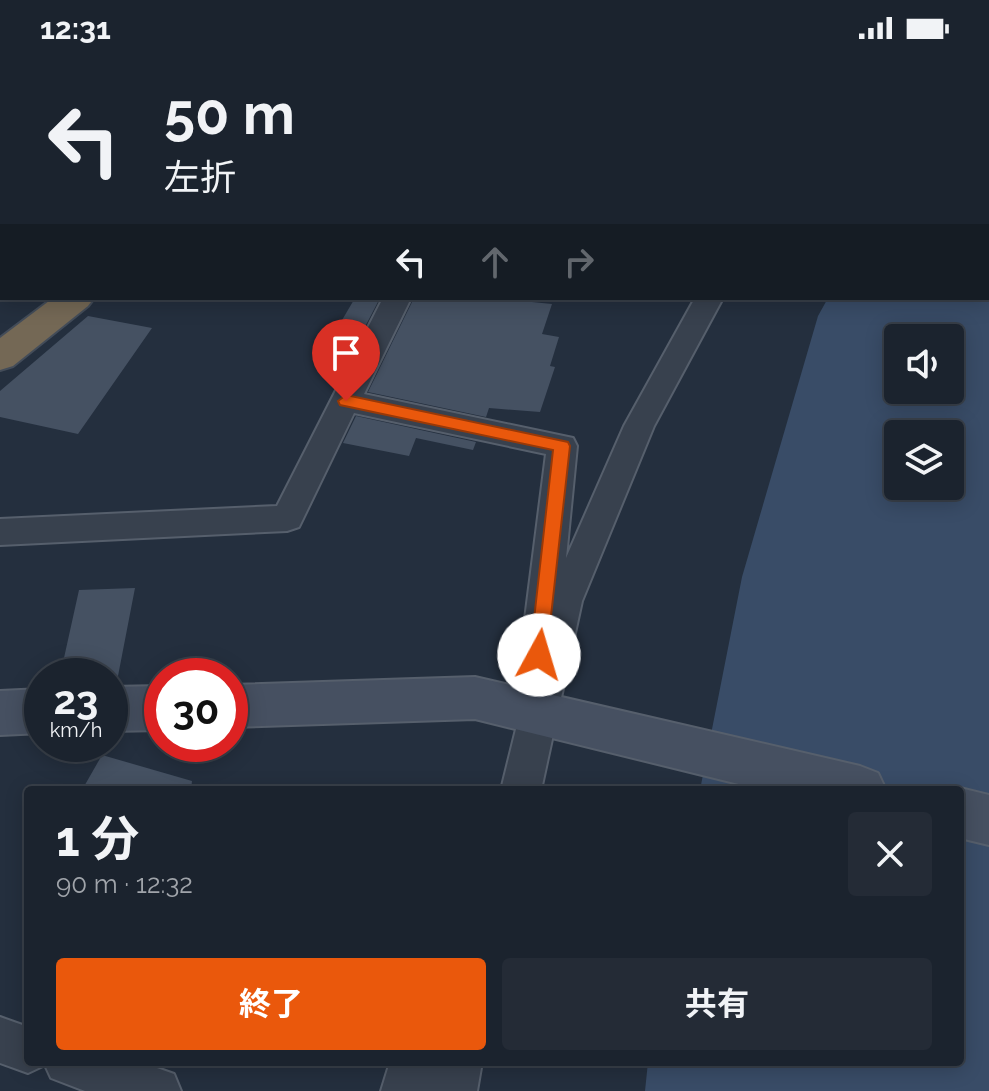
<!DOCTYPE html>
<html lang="ja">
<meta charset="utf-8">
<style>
:root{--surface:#1b232e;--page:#242b36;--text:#f1f3f6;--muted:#a0a4aa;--line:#39404a;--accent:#ea580c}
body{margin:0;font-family:Raleway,"Noto Sans JP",sans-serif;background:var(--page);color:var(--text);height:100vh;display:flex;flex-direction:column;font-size:30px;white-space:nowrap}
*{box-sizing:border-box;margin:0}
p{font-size:26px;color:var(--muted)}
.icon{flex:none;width:44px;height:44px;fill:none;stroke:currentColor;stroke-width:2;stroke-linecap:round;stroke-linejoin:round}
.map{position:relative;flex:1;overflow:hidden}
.drawer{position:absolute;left:24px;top:730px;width:940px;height:280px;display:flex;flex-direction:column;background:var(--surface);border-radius:8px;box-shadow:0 4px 20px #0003,0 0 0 2px var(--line)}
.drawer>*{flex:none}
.hud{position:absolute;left:0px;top:0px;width:990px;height:244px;box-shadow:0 4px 20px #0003,0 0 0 2px var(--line);background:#1b232e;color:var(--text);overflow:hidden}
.controls{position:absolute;left:884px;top:268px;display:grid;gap:16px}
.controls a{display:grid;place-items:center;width:80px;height:80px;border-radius:8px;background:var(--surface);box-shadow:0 4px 20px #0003,0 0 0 2px var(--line);font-size:40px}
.speed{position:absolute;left:24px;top:602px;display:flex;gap:16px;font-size:40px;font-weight:700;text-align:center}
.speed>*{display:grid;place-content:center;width:104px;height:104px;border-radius:50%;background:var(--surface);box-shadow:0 4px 20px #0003,0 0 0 2px var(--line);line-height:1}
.speed small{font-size:20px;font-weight:400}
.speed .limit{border:12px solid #d22;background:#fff;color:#111}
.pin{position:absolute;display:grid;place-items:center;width:68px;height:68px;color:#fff;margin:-82px -34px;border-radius:50% 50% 50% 0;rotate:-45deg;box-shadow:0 0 8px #0007}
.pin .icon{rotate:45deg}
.me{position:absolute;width:88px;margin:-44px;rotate:6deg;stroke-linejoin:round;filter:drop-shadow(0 0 6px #0008)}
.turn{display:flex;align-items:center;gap:28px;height:168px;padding:0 32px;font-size:36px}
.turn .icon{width:104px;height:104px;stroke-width:2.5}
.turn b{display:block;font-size:56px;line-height:68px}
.lanes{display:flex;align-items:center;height:76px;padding:0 32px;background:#0003;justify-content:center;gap:40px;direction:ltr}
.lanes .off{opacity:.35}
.round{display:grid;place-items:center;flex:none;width:84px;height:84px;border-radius:8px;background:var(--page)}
.headline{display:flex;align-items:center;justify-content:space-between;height:136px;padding:0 32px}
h1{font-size:48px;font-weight:700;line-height:60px}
.button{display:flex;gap:16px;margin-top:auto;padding:16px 32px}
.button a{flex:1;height:92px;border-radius:8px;background:var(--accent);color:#fff;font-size:32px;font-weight:700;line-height:92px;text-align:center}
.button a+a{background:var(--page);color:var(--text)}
.status{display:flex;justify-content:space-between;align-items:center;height:56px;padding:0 40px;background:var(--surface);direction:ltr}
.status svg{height:22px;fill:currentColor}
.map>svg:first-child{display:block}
</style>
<div class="status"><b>12:31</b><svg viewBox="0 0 49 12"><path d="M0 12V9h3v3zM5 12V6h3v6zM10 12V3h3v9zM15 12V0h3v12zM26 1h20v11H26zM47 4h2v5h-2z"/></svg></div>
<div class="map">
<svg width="989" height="1035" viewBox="0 0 989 1035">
<rect width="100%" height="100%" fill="#242f3e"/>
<path fill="#394c67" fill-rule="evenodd" d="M975,0H989V1035H645L648,1006H960V734H700L742,521L818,260L828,242H988V2H972ZM898,282H950V334H898ZM898,378H950V430H898Z"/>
<path fill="#455162" d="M355,242H380L344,311L318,305Z
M414,242H533L532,246L552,248L542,278L559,281L550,310L555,311L540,356L489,352L486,361L368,336Z
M88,260L152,272L78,378L0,361V335Z
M356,360L476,386L473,394L416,382L409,400L343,387Z
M135,532L118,620H60L79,534Z
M102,699L192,725L191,734H82Z"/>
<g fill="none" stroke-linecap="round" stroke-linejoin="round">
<defs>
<path id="street" d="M142,0H175L177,2H143Z
M2,79V94L0,95V80Z
M383,242H411L364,338L573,382L577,390L566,502L624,370L695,242H723L654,370L582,545L541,734H501L538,584L530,582L524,571L546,398L354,357L299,471L287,475L0,489V463L277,450Z
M0,961L28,971V1006H140L174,1018L181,1035H85L51,1022L45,1009L28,1017L0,1007Z
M390,1006H482L477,1035H429L434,1013L429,1035H381Z"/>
<path id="secondary" d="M475,621L860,710L878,717L886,734H763L475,663L230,671V629Z
M162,630V674L110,675V631Z
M42,633V677L0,679V635Z
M960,732L989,739V789L960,782V734H956Z"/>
<path id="highway" d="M387,0H415L385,2Z
M53,242H94L88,250L13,310L0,314V282Z"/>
</defs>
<use href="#street" stroke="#565f6c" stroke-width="4"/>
<use href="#secondary" stroke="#565f6c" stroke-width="4"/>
<use href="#highway" stroke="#434c59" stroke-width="4"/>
<use href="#street" fill="#38414e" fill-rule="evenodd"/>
<use href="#secondary" fill="#465061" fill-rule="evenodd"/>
<use href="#highway" fill="#746855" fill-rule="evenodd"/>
</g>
<path fill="#ea580c" stroke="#983908" stroke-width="2" d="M346,339L568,386L570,390L546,605L539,607L533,605L530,599L553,394L340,349L338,345Z"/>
</svg>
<div class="controls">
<a><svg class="icon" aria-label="sound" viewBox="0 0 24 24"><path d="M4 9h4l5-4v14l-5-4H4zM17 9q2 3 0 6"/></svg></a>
<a><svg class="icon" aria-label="layers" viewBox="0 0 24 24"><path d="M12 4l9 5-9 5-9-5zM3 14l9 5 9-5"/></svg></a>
</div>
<div class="speed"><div>23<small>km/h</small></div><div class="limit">30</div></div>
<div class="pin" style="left:346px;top:345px;background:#d93025"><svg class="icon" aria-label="arrive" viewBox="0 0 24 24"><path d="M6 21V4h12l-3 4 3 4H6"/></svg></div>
<svg class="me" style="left:539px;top:599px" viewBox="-20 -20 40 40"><circle r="19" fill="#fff"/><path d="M0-13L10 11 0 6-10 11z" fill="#ea580c"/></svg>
<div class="hud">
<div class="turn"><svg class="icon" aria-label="left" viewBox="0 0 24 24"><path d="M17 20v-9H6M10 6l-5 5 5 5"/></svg><div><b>50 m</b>左折</div></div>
<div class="lanes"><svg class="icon" aria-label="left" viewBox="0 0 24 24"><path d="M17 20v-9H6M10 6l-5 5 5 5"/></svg><svg class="icon off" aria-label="ahead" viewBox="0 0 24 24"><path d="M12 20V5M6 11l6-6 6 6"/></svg><svg class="icon off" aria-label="right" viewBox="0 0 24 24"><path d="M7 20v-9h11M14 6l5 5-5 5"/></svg></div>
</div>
<section class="drawer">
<div class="headline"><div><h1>1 分</h1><p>90 m · 12:32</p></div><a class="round"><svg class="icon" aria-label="close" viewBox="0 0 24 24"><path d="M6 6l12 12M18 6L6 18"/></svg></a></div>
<div class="button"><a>終了</a><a>共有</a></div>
</section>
</div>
